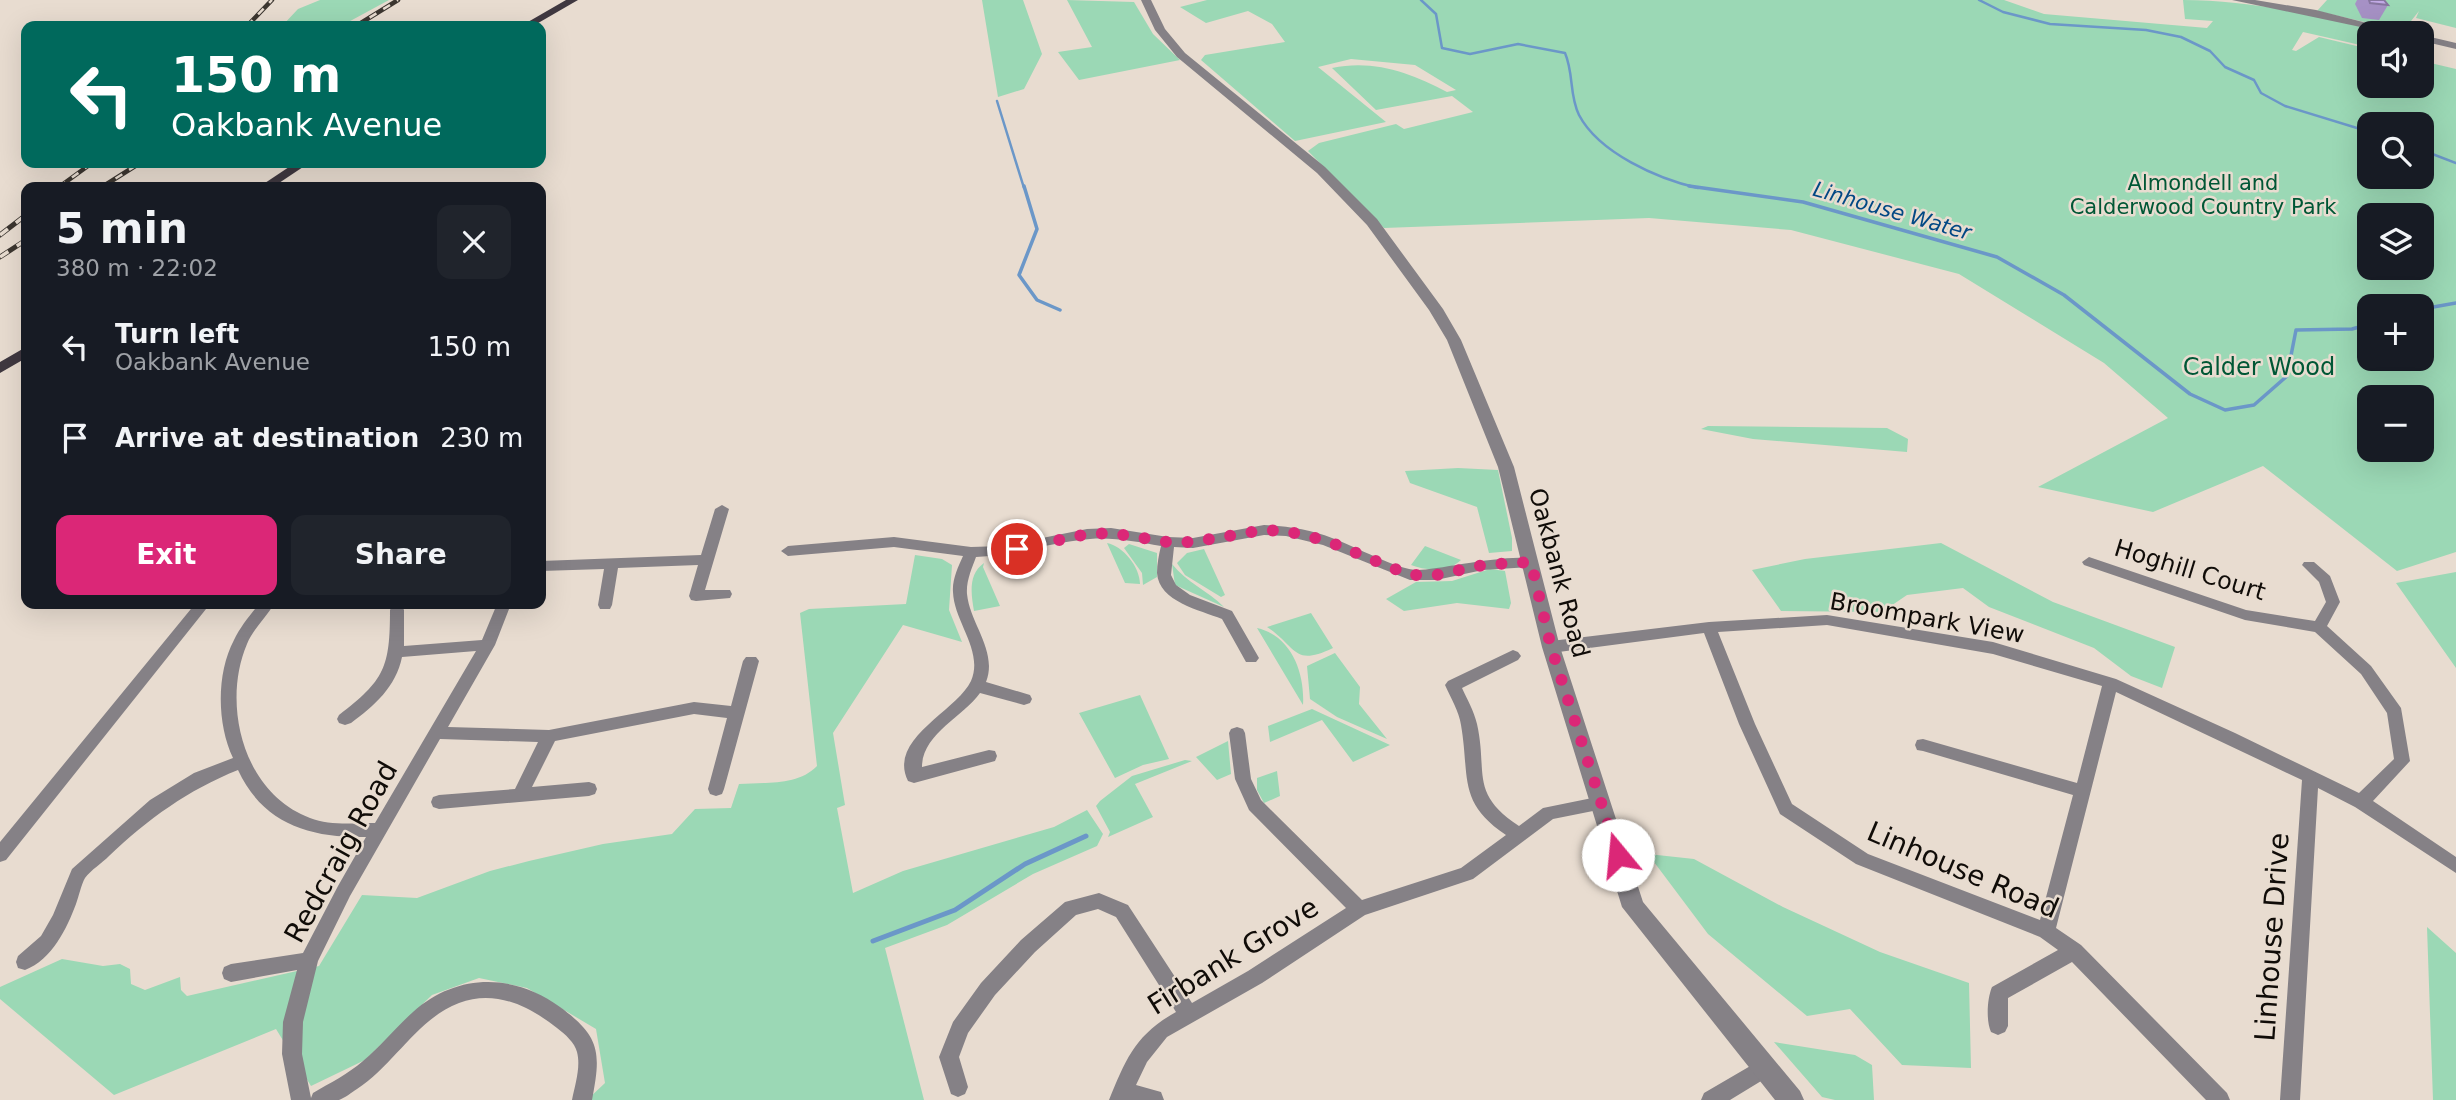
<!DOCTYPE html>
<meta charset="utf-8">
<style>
:root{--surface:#171b24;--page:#20242c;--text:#f1f3f6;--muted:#9ea1a6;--accent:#db2777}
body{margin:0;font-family:"DejaVu Sans",sans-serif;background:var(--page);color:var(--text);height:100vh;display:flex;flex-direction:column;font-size:26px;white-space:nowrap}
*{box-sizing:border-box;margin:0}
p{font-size:23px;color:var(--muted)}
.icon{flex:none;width:38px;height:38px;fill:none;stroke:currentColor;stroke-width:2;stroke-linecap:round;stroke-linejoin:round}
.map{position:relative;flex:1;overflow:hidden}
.side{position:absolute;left:21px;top:182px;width:525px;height:427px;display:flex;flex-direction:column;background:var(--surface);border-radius:14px;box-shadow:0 7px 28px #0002}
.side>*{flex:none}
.top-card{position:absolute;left:21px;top:21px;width:525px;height:147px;border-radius:14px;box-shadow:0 7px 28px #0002;background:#00695c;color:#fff;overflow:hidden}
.tools{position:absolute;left:2357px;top:21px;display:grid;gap:14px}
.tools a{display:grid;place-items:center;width:77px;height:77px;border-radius:14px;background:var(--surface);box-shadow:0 7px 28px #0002;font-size:35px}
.pin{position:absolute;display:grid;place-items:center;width:60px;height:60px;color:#fff;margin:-30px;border:4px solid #fff;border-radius:50%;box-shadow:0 2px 7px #0007}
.me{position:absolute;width:77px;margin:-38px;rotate:343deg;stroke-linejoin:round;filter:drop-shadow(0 0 5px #0008)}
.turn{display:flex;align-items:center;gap:24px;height:147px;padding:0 35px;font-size:32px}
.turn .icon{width:91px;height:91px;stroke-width:2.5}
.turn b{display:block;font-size:49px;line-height:60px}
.round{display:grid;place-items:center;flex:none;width:74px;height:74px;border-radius:14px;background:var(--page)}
.headline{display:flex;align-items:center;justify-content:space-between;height:119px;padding:0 35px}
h1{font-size:42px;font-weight:700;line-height:52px}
.cta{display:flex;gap:14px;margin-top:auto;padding:14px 35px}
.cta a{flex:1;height:80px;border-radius:14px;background:var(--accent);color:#fff;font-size:28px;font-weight:700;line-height:80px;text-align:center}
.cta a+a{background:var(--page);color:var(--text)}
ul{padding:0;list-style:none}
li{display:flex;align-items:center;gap:21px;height:91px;padding:0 35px}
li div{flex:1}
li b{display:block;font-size:26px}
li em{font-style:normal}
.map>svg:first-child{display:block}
</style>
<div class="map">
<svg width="2456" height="1100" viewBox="0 0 2456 1100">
<rect width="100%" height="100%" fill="#e8dcd0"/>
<path fill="#9bd8b5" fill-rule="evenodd" d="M320,0H389L341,26H282L298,9Z
M982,0H1023L1042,54L1024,89L998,97Z
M1067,0L1134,2L1153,34L1180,60L1079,80L1058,52L1092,47Z
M1207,0H2004L2044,14L2207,28L2213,21L2185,19L2183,0C2253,0 2323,17 2391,33H2370L2369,47L2303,32L2292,50L2296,51L2319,37L2369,49L2370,86H2422V61L2456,69V552L2397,571L2263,466L2153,512L2038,487L2168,418L2104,363L1959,274L1791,230L1649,218L1384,228L1308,151L1319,143L1396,124L1404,129L1473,112L1452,96L1376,110L1332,68C1374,59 1411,73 1447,92L1456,90L1415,65L1351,59L1318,67L1386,122L1295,141L1201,60L1205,55L1285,42L1272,24L1248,11L1206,23L1180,7ZM2370,124H2422V177H2370ZM2370,215H2422V268H2370ZM2370,306H2422V359H2370ZM2370,397H2422V450H2370Z
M2327,0H2370L2388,4L2376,0H2456V28L2416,18L2419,11L2403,31L2317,11Z
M1708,426L1887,428L1908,439L1907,452L1753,439L1701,429Z
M1458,468L1498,470L1512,538V551L1489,553L1477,507L1410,483L1405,471Z
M1107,543C1123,546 1140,567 1140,584L1125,583Z
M1941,543L2053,602L2175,647L2162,688L2131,676L2094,648L1989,607L1963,588L1907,595L1882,612L1781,611L1752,570L1805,559Z
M1129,544L1157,553V577L1143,585L1142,573L1124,548Z
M1425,546L1461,560C1449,572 1426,571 1411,565Z
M1204,549L1225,595L1221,597L1185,575L1177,563L1187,553Z
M915,555L942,559L952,565L949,610L962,642L903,625L833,733L845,805L837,808L853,893L903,871L1054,827L1087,810L1103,834L1097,846L1033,874L947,925L885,948L924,1100H587L605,1083L596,1029L527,988L479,978L432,995L365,1060L311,1086L276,1029L114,1095L0,999V987L62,959L103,966L120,964L130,969L131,984L145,990L180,977L181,990L187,996L319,966L362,895L417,898L490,871L529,861L603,844L672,834L695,809L731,808L739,784C765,782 798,786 817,766L800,613L809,609L906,604Z
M984,563L983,567L1000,606L974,611C971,594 968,574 984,563Z
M1172,564C1187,583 1207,590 1224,607L1175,585Z
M1490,569L1505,571L1511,603L1509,609L1457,603L1404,611L1386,599L1416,582L1452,581Z
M2456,572V668L2396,583Z
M1311,613L1333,648C1293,667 1298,648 1267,627Z
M1257,628C1292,636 1305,674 1303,705Z
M1335,653L1360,687L1359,704L1387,739L1337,717L1310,699L1307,666Z
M1140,695L1169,759L1143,765L1115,778L1079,713Z
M1312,709L1390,745L1353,762L1322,720L1270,742L1268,726Z
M1228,741L1231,774L1217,780L1196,757Z
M1185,760L1192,761L1135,784L1153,817L1108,837L1110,832L1096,806L1100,801L1132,776Z
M1277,771L1280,796L1264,803L1257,790V778Z
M1648,854L1694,859L1783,907L1880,952L1969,983L1971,1068L1902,1065L1850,1009L1807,1016L1708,934Z
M2427,927L2456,953V1100H2433Z
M1774,1042L1855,1055L1872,1065L1874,1100H1835L1822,1097Z"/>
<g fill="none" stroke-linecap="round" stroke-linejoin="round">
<path stroke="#6b97c8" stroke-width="2.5" d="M1421,0L1436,14L1442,48L1470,54L1518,44L1565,53C1574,74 1569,95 1579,115C1599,153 1658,179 1698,188
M1979,0L2003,12L2050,24L2146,30L2181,37L2210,51L2225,67L2254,80L2261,93L2285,106L2370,132
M997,101L1024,188
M2422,150L2456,163"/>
<path stroke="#6b97c8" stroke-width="3.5" d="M1024,186L1037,229L1019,275L1037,300L1060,310
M1689,186L1803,202L1997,257L2064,295L2190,394L2225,410L2254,405L2287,376L2296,330L2352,329L2370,324
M2422,309L2456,303"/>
<path stroke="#6b97c8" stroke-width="5" d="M873,941L955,910L1025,864L1086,836"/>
<path fill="#858186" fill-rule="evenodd" d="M722,505L729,509L705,590H730L732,594L730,598L696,601L691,600L689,596L698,565L618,568L612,605L610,609H600L598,605L604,569L541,571V561L701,555L715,509Z
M1264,525C1287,526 1311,530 1332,538C1355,546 1397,570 1418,570C1440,570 1526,549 1538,562L1531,567L1483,570L1436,580H1410L1323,545L1286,536L1264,535L1193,548L1174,547L1171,575L1176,585L1190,595L1232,611L1259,658L1256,662H1246L1222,619C1200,610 1159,602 1157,573C1157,564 1159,554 1161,546C1137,542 1114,537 1090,539C1051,542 1015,555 976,557C972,568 966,581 967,594C970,624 998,651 986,682L1030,695L1032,699L1030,703L1024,705L980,693C963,717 922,734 922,767L989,750L995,751L997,756L995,761L914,783L908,781C887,739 957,711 971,681C984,651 954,622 953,592C952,580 958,567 963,556L894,547L788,556L781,551L788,546L894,537L971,547L1002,546L1087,529L1111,528L1168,537L1193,538Z
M2089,557L2246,610L2315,621L2326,602L2319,582L2302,565L2304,562H2314L2330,576L2340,602L2327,626L2371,666L2401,708L2410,761L2373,801L2456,857V873L2355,807L2318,788L2300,1100H2280L2302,780L2116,692L2056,928L2081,945L2227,1093L2230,1100H2206L2072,962L2008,998V1026L2005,1032L1998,1035L1991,1032C1986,1021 1987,999 1992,987L2058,950L2040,937L1856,864L1780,814L1739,724L1704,633L1551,653L1546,651L1543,647L1546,643L1551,641L1709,622L1827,615L1993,642L2116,679L2235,733L2359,793L2394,759L2387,713L2361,674L2315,632L2245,620L2084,565L2082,562ZM1827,625L1993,654L2102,686L2077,783L1923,739L1917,740L1915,745L1917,750L1923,751L2073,795L2040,920L1868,854L1792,804L1755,724L1718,632Z
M195,604H210L6,860L0,862V842Z
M259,604H274C266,618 253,629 247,644C221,705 244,794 310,818C330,826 354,823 375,823L476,651L402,657C396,687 374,706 351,723L345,725L339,723L337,719L339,715C385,680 390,667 390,610L392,606H402L404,610V646L482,640L497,604H511L495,645L448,727L549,730L694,702L731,706L743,661L746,657H756L759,661L724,789L722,794L716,796L710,794L708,789L727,718L694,714L555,741L532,787L589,782L595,784L597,789L595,794L589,796L439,809L433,807L431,802L433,797L439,795L515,789L538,742L440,739L350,896L318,961L303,1022L302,1054L311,1098L313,1093C330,1083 348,1074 363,1061C381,1046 395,1028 413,1012C457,973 513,973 560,1007C601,1037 601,1053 592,1100H572C575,1085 581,1067 577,1052C575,1043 565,1034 557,1028C529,1006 495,989 459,1003C417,1019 394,1065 357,1089C352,1092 345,1098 339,1100C325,1100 305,1100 291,1100L282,1054L283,1022L297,970L231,982L224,979L222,973L224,967L231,964L303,953L338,886L366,837C310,838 263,824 238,770C188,790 148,819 109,856C102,863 91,870 85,878C81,885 79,896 76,904C67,928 52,960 25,970L18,968L16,962L18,956L41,936L53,915L72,869L150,800L194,773L233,758C217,724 216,674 234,640C240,627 250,615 259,604Z
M1513,650L1518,652L1521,656L1518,660L1462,688C1467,699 1474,711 1477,724C1488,773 1469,793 1519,826L1543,808L1602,796L1608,798L1610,803L1608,808L1553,819L1473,879L1365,915L1262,983L1167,1037L1147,1062L1136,1085L1161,1092L1164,1100H1109C1126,1059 1135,1035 1176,1012L1116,917L1098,909L1076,915L1035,952L995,995L968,1033L959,1057L968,1087L965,1094L958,1097L951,1094L939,1057L953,1022L981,983L1021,940L1065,902L1099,893L1128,905L1192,1003L1248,971L1346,908L1249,810L1235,779L1229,733L1231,729L1237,727L1243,729L1245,733L1251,779L1261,800L1362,900L1461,868L1506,835C1457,802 1470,777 1461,725C1459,712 1451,698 1445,685L1448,681Z
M1764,1058L1771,1061L1774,1068L1771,1075L1730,1100H1701L1704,1093Z"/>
<path fill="#858186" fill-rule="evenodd" d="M1141,0H1151L1165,29L1185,53L1325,167L1377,219L1443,309L1461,340L1514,467L1560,647L1643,902L1800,1091L1804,1100H1775L1622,907L1542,647L1498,467L1447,340L1429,310L1367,225L1317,173L1177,57L1155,30Z
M2232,0H2255L2316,10L2406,33H2389Z
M2422,35L2456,43V49L2422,41Z"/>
<path fill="#3f3840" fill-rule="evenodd" d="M566,0H578L533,26H521Z
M295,163H309L273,187H259Z
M26,347V358L0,373V362Z"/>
<defs>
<path id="rail-far1" d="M247,26L272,0
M356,26L398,0
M59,187L92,163
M102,187L140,163"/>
<path id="rail" d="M0,235L26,215
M0,257L26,240"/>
</defs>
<use href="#rail-far1" stroke="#3c3630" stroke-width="4.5"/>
<use href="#rail" stroke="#3c3630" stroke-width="5"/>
<use href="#rail-far1" stroke="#e8dcd0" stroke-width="2.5" stroke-dasharray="8" stroke-linecap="butt"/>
<use href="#rail" stroke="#e8dcd0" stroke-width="3.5" stroke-dasharray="10" stroke-linecap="butt"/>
</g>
<path fill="#a691c5" d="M2357,0H2384L2388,5L2379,20L2362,18L2355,4Z"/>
<path fill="#c1a9e5" stroke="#8776a0" stroke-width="2" d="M2369,0H2384L2388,5L2370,3Z"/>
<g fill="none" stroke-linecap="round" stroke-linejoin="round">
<path stroke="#db2777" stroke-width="12" stroke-dasharray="0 21.6" d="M1017,549L1087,534L1111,533L1168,542H1193L1264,530L1286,531L1327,541L1410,575H1436L1483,565L1531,562L1551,647L1618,855"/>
</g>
<g text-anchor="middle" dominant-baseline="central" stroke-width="5" stroke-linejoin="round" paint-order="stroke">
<g font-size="21" fill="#005735" stroke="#e8dcd0">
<text x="2203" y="183">Almondell and<tspan x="2203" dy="24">Calderwood Country Park</tspan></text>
</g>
<g font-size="21" font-style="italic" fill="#024884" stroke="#e8dcd0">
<text transform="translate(1892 211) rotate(16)">Linhouse Water</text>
</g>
<g font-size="24" fill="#005735" stroke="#e8dcd0">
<text x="2259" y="367">Calder Wood</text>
</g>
<g font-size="24" fill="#100c08" stroke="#e8dcd0">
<text transform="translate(2190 570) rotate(17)">Hoghill Court</text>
<text transform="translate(1559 573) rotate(75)">Oakbank Road</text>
<text transform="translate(1927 618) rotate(10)">Broompark View</text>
</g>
<g font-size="28" fill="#100c08" stroke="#e8dcd0">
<text transform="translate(341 852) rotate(-61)">Redcraig Road</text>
<text transform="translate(1963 870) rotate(23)">Linhouse Road</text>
<text transform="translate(2272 937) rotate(-86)">Linhouse Drive</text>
<text transform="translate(1233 956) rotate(-32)">Firbank Grove</text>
</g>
</g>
</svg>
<div class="tools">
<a><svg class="icon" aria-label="sound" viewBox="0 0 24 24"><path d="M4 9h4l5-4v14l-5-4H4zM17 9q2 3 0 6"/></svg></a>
<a><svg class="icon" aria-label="search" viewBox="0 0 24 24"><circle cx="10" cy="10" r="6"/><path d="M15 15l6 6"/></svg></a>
<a><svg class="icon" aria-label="layers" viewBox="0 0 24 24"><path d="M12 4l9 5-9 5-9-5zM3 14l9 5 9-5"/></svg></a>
<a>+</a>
<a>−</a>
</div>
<div class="pin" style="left:1017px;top:549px;background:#d93025"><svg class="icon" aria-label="arrive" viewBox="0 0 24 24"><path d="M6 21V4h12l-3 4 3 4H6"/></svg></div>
<svg class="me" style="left:1618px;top:855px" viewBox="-20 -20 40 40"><circle r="19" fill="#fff"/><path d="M0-13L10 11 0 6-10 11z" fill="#db2777"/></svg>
<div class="top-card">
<div class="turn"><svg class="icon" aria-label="left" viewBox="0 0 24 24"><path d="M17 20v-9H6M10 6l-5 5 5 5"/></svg><div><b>150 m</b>Oakbank Avenue</div></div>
</div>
<section class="side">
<div class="headline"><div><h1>5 min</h1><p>380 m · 22:02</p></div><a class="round"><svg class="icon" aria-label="close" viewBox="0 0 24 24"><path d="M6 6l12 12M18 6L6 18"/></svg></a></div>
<ul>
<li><svg class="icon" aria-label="left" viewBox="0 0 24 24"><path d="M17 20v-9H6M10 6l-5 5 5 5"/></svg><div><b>Turn left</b><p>Oakbank Avenue</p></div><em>150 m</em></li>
<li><svg class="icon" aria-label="arrive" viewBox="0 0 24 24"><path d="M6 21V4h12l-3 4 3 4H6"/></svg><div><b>Arrive at destination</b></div><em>230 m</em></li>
</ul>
<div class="cta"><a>Exit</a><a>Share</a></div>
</section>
</div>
